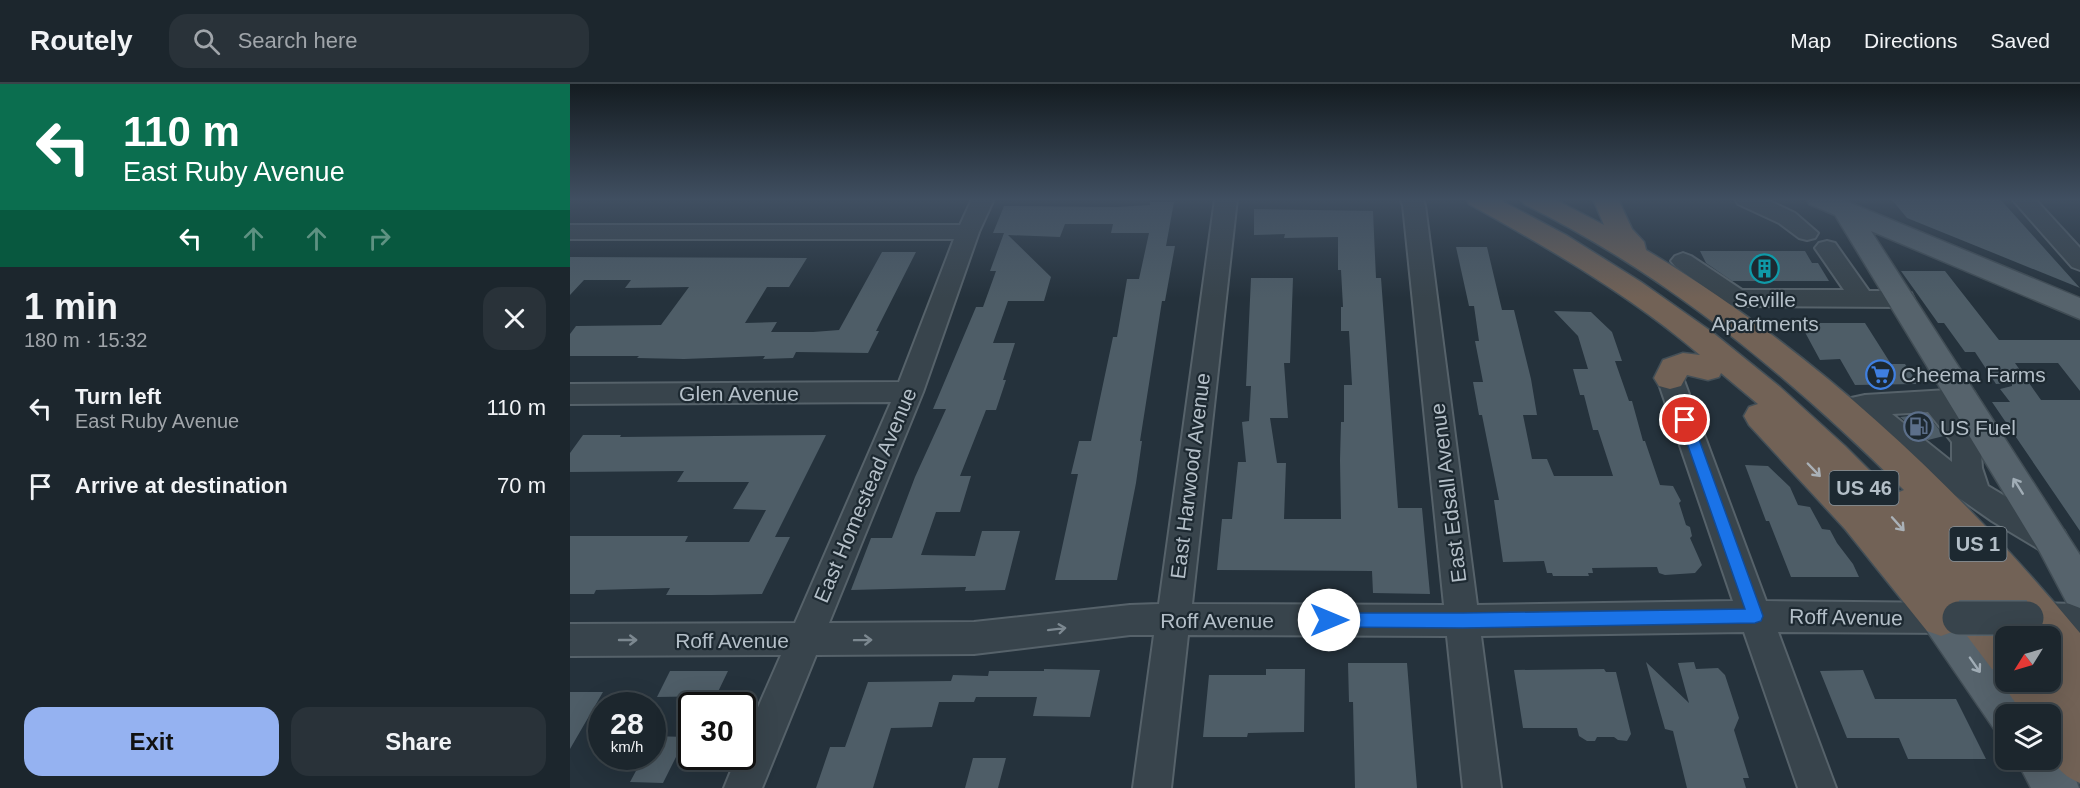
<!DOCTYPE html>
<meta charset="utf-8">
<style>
:root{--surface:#1c262d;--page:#293239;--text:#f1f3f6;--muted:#a0a5aa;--line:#3a4349;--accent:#95b2f1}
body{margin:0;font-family:Helvetica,sans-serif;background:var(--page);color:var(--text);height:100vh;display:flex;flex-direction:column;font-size:22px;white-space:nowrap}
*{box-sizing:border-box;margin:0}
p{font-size:20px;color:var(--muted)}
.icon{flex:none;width:33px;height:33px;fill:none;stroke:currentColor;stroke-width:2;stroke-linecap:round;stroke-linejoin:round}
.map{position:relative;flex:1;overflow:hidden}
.sheet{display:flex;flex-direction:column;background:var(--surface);width:570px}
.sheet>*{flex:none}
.hud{background:#0b6e4f;color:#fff;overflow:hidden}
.needle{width:39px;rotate:233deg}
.buttons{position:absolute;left:1425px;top:542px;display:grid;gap:12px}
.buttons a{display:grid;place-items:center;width:66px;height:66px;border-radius:12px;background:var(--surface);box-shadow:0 6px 24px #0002,0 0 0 2px var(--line);font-size:30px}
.speed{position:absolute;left:18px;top:608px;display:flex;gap:12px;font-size:30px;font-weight:700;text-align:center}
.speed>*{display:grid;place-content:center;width:78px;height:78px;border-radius:50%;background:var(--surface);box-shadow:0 6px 24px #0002,0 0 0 2px var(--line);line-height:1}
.speed small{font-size:15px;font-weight:400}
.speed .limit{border:3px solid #111;border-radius:9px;background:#fff;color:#111}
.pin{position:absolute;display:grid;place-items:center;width:51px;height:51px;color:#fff;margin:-26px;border:3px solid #fff;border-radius:50%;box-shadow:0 2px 6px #0007}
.me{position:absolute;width:66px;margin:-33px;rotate:90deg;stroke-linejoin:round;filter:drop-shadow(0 0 4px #0008)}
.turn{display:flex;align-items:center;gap:21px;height:126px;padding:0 24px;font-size:27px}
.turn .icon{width:78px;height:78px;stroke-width:2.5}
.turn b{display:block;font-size:42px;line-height:51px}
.lanes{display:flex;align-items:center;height:57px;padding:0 24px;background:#0003;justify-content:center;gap:30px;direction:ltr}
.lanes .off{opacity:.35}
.round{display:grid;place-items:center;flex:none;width:63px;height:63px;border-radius:18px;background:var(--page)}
.overview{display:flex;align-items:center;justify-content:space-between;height:102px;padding:0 24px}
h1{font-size:36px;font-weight:700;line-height:45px}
.cta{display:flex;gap:12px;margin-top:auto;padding:12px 24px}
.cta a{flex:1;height:69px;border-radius:18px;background:var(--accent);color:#111;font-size:24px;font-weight:700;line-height:69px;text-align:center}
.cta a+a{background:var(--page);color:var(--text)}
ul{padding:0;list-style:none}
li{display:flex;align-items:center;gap:18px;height:78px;padding:0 24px}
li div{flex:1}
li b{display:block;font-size:22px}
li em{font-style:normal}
header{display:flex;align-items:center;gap:36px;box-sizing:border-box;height:84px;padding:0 30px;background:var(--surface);border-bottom:2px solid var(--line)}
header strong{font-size:28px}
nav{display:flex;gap:33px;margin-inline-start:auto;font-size:21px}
.search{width:420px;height:54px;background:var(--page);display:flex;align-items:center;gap:15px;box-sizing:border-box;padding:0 21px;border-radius:18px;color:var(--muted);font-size:22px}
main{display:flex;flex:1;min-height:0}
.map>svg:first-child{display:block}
</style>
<header>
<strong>Routely</strong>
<div class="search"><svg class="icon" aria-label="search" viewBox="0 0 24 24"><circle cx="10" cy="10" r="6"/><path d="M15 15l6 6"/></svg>Search here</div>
<nav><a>Map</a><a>Directions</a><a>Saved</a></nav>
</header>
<main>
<section class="sheet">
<div class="hud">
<div class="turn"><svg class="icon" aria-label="left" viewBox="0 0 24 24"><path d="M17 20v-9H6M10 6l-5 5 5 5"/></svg><div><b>110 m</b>East Ruby Avenue</div></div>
<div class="lanes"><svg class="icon" aria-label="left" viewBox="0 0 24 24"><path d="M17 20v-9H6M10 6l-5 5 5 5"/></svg><svg class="icon off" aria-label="ahead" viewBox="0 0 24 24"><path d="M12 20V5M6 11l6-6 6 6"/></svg><svg class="icon off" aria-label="ahead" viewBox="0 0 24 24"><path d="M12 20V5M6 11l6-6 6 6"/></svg><svg class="icon off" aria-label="right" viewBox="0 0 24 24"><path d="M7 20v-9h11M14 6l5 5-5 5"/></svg></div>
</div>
<div class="overview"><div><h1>1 min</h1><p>180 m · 15:32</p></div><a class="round"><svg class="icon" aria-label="close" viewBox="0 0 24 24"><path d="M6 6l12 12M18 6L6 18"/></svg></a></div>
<ul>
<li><svg class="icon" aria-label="left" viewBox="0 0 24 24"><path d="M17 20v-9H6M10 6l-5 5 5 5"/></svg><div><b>Turn left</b><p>East Ruby Avenue</p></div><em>110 m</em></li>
<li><svg class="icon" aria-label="arrive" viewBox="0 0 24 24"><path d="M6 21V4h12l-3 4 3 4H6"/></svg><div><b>Arrive at destination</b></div><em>70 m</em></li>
</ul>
<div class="cta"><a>Exit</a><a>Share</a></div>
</section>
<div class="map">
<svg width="1510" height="704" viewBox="0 0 1510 704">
<rect width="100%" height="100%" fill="#25323c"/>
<path fill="#4e5d67" d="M1430,115L1510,204L1337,134L1322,116Z
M580,118H604L596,162H605L595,217H592L570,357H572L566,399L547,496H485L508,390H501L509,357H521L543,253H547L557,195H569L579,149H541L543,140H495L490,153L438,151L481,193L474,217H438L423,259H445L433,296H436L426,326H416L390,392H401L390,428H366L351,471L405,472L412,447H450L435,506L395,507L396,503L281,506L301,454H322L345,393L376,325H363L406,223H413L426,187H420L434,149H423L434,122L547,123L580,121Z
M684,125L803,127L806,194H811L828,424H852L860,510L803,509L802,487L647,486L652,435H662L668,378H676L672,338L679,337L681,302H676L681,194H723L720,279H714L718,334H700L707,379H716L714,435H771L770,376L771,338H774V301H782L779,247H771V223H773L771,186H768V153L714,154L715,150L684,151Z
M886,163H917L932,226H944L961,295L967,331H953L962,375H977L984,392H1043L1028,346H1023L1014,311H1010L1003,285H1018L1008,252L984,227L1021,228L1042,248L1052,277H1045L1059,317H1062L1073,357H1075L1090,401L1103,402L1111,417L1109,419L1116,441L1120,443L1122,452L1120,454L1132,481L1125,489L1095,491L1089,489L1087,483L1022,484L1023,489H1018L1019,492H983L982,489H977L974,477L933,478L924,416H929L912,331H909L903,298H913L905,257H909L904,222H899Z
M1130,167H1235L1242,179H1248L1259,197H1162L1136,179Z
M312,168H346L306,247H309L298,269L226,268L223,274L193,275L195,272L114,275L67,274L69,272H0V250L6,242L91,241L119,203L55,204L61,196H14L0,211V173L237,174L219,203H197L175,239L207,238L201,248H243L269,246Z
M1331,187H1375L1429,256H1510V307L1488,279H1445L1471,316H1510V447L1422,318H1440L1430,305L1442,302V299L1426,300L1405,268H1395L1374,239H1368Z
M1230,239H1295L1321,280H1335L1348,300L1285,301L1270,275L1250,276Z
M1357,330L1374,352L1358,356L1330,333Z
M13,351H51L50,353L256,351L205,453H220L192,510L142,511H96L100,504L26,506L24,510H0V452H118L115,458H179L196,426L163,425L179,398H107L114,387L0,388V369Z
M1175,381L1198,382L1220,403L1228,421L1240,423L1252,445L1260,446L1267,459L1283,480L1289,493H1221L1199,437H1196Z
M1076,578L1119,619L1108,579L1124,578L1126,585L1148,584L1155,591L1169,634L1164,646L1179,694H1173L1176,704H1117L1103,647L1095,645Z
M778,579H837L847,704H785L783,618H779Z
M474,585L530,586L520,633L463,632L467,613H406L404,618H369L362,643L321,644L303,704H246L260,663H275L298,598L381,597L383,591L418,592L419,587H474Z
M696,585H735L734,648L678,649L677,653H633L639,591H696Z
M1034,585L1036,588H1046L1061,650L1057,657L1048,656L1044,653H1027L1025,657H1017L1009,652L1007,644H953L944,586Z
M1293,586L1305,615H1386L1416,675H1338L1329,654H1277L1250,587Z
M100,587H158L146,612L87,613Z
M0,608H33L0,665Z
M82,652L116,653L93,699L60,698L74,672H82Z
M403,674H436L428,704H395Z"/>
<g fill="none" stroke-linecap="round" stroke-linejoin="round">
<defs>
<path id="minor" d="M402,115H424L409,148L353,308L259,539L404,538L560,521L589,520L645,115H667L622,520L874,521L833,121L830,115H852L855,121L907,521L1163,517L1087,294L1091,287L1100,284L1109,287L1113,294L1196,517L1386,519L1398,523L1403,534L1398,545L1386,549L1208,548L1266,704H1228L1174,548L911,552L931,704H893L877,552L618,551L601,704H563L584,551H560L404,570L246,571L192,704H154L167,672H172V660L211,571L0,572V540L225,539L321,318L0,320V300L329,298L384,155H0V141H390Z
M1165,115H1195L1225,129L1248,149L1245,154L1237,156L1229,154L1209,139L1168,120Z
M1442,115H1465L1510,164V186L1502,183Z
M1257,157L1265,159L1299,207H1332L1341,209L1344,215L1341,221L1332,223L1167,222L1158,220L1105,182L1101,177L1105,172L1113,169L1121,172L1172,206H1274L1245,164L1249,159Z
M1394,305L1404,308L1408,315L1404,322L1388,326L1410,355L1412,384L1418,402L1494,447L1499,457L1494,467L1483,470L1472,467L1422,437L1350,387L1290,333L1272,330L1268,323L1272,316L1295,311ZM1358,328L1382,358V378L1322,330Z
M1458,519L1510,520V550L1458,549L1446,545L1441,534L1446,523Z"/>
<path id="major" d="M1236,115H1271L1510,214V235L1301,147L1510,471V524L1497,519L1470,468L1265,131L1239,120Z
M1371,516L1385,521L1436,590V597H1440L1454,615L1460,630H1436V649L1424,645L1357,547L1352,534L1357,521Z
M1480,658L1503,688L1509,704H1461L1446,675H1480Z"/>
<path id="highway" d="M896,115H928L996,151L1071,198L1142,248L1210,303L1275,362L1325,412L1327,409L1334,406C1221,294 1098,191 954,120L951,115H984L1034,141L1023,115H1048L1062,145L1074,158L1076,166C1242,265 1387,401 1510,549V699C1476,685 1480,662 1480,630H1453L1440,611L1434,597L1436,592V597H1480V552H1436V591L1422,585L1388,540L1385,547L1371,552L1357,547L1275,445L1179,341L1174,332L1179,323L1188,320L1151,289L1149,293L1138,296L1117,291L1111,302L1100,305L1089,302L1084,294L1093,276L1113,269L1130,271C1060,211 980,165 899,120Z"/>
</defs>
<use href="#minor" stroke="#56626a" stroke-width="4"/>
<use href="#major" stroke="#414d55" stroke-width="3"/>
<use href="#highway" stroke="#434f57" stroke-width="3"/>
<use href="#minor" fill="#38444c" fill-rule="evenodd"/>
<use href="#major" fill="#56636c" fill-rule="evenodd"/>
<use href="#highway" fill="#726256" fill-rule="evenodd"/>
<defs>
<path id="minor-bridge" d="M1389,534H1457"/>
</defs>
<use href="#minor-bridge" stroke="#56626a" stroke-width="36" stroke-linecap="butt"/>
<use href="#minor-bridge" stroke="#38444c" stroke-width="33"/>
</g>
<defs><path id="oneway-shaft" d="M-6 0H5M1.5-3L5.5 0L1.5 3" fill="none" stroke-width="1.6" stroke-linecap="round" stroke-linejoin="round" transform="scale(1.5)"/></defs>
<g stroke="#aab1b7">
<use href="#oneway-shaft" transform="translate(1244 386) rotate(46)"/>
<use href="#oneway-shaft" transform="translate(1328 440) rotate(48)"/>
</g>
<g stroke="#a1adb6">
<use href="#oneway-shaft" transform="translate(1448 402) rotate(-122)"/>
<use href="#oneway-shaft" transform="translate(1405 581) rotate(55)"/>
</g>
<g stroke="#7c8890">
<use href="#oneway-shaft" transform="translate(487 545) rotate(-7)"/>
<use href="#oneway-shaft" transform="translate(58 556)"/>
<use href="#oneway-shaft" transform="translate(293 556) rotate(-1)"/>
</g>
<linearGradient id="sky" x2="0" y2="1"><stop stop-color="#141c21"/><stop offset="0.54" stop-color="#404f61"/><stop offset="1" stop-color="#404f61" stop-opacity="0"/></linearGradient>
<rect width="1510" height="214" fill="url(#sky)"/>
<path fill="#1a73e8" stroke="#114b97" stroke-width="1.5" d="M1115,331L1122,336L1193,532L1191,537L1185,539L893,544L759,543L753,541L751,536L753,531L759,529H893L1175,525L1109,336Z"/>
<defs>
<symbol id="building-ring" viewBox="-11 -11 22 22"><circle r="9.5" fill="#1d2931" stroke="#0f9aa8" stroke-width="1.5"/><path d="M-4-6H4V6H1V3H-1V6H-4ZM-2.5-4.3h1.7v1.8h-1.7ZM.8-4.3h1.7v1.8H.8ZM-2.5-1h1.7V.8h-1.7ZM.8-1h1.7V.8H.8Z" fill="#0f9aa8"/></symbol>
<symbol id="supermarket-ring" viewBox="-11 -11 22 22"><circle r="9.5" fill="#1d2931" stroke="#3f7fe0" stroke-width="1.5"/><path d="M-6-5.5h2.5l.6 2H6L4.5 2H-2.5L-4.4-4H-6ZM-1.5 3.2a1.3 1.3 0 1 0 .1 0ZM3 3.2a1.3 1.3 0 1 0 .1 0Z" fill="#3f7fe0"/></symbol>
<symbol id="fuel-ring" viewBox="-11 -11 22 22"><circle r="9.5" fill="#1d2931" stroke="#5c6f8a" stroke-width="1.5"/><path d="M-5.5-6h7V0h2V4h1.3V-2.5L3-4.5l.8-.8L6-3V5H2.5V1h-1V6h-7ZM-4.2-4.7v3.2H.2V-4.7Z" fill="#5c6f8a"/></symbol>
</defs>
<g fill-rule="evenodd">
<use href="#building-ring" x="1178" y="168" width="33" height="33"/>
<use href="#supermarket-ring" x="1294" y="274" width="33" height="33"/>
<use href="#fuel-ring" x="1332" y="326" width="33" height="33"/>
</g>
<g text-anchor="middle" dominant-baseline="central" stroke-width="4.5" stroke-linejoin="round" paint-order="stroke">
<g fill="#1d2931" stroke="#87929b" stroke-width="1.5">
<rect x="1259.5" y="387" width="69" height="34" rx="4.5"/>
<rect x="1379.5" y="443" width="57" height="34" rx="4.5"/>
</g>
<g font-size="20" font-weight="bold" fill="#b4bfc8">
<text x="1294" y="404">US 46</text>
<text x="1408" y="460">US 1</text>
</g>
<g font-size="21" fill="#b4bfc8" stroke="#1d2931" text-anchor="start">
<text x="1195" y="215" text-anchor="middle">Seville<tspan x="1195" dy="24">Apartments</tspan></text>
<text x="1331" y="290">Cheema Farms</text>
<text x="1370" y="343">US Fuel</text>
</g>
<g font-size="21" fill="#b4bfc8" stroke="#1d2931">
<text x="169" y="309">Glen Avenue</text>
<text transform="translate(620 392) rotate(-83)">East Harwood Avenue</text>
<text transform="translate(878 409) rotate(-97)">East Edsall Avenue</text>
<text transform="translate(295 411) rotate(-67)">East Homestead Avenue</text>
<text transform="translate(1276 533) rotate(1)">Roff Avenue</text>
<text x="647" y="536">Roff Avenue</text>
<text x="162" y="556">Roff Avenue</text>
</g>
</g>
</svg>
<div class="buttons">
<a><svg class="needle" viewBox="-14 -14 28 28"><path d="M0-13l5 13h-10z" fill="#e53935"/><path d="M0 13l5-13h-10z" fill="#a0a5aa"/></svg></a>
<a><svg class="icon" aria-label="layers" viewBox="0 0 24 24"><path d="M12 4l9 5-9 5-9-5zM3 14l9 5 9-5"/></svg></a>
</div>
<div class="speed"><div>28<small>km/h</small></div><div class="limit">30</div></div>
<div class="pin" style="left:1115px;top:336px;background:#d93025"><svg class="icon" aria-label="arrive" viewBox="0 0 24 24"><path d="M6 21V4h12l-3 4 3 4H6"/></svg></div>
<svg class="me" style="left:759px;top:536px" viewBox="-20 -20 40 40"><circle r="19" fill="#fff"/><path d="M0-13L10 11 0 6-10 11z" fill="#1a73e8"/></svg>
</div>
</main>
